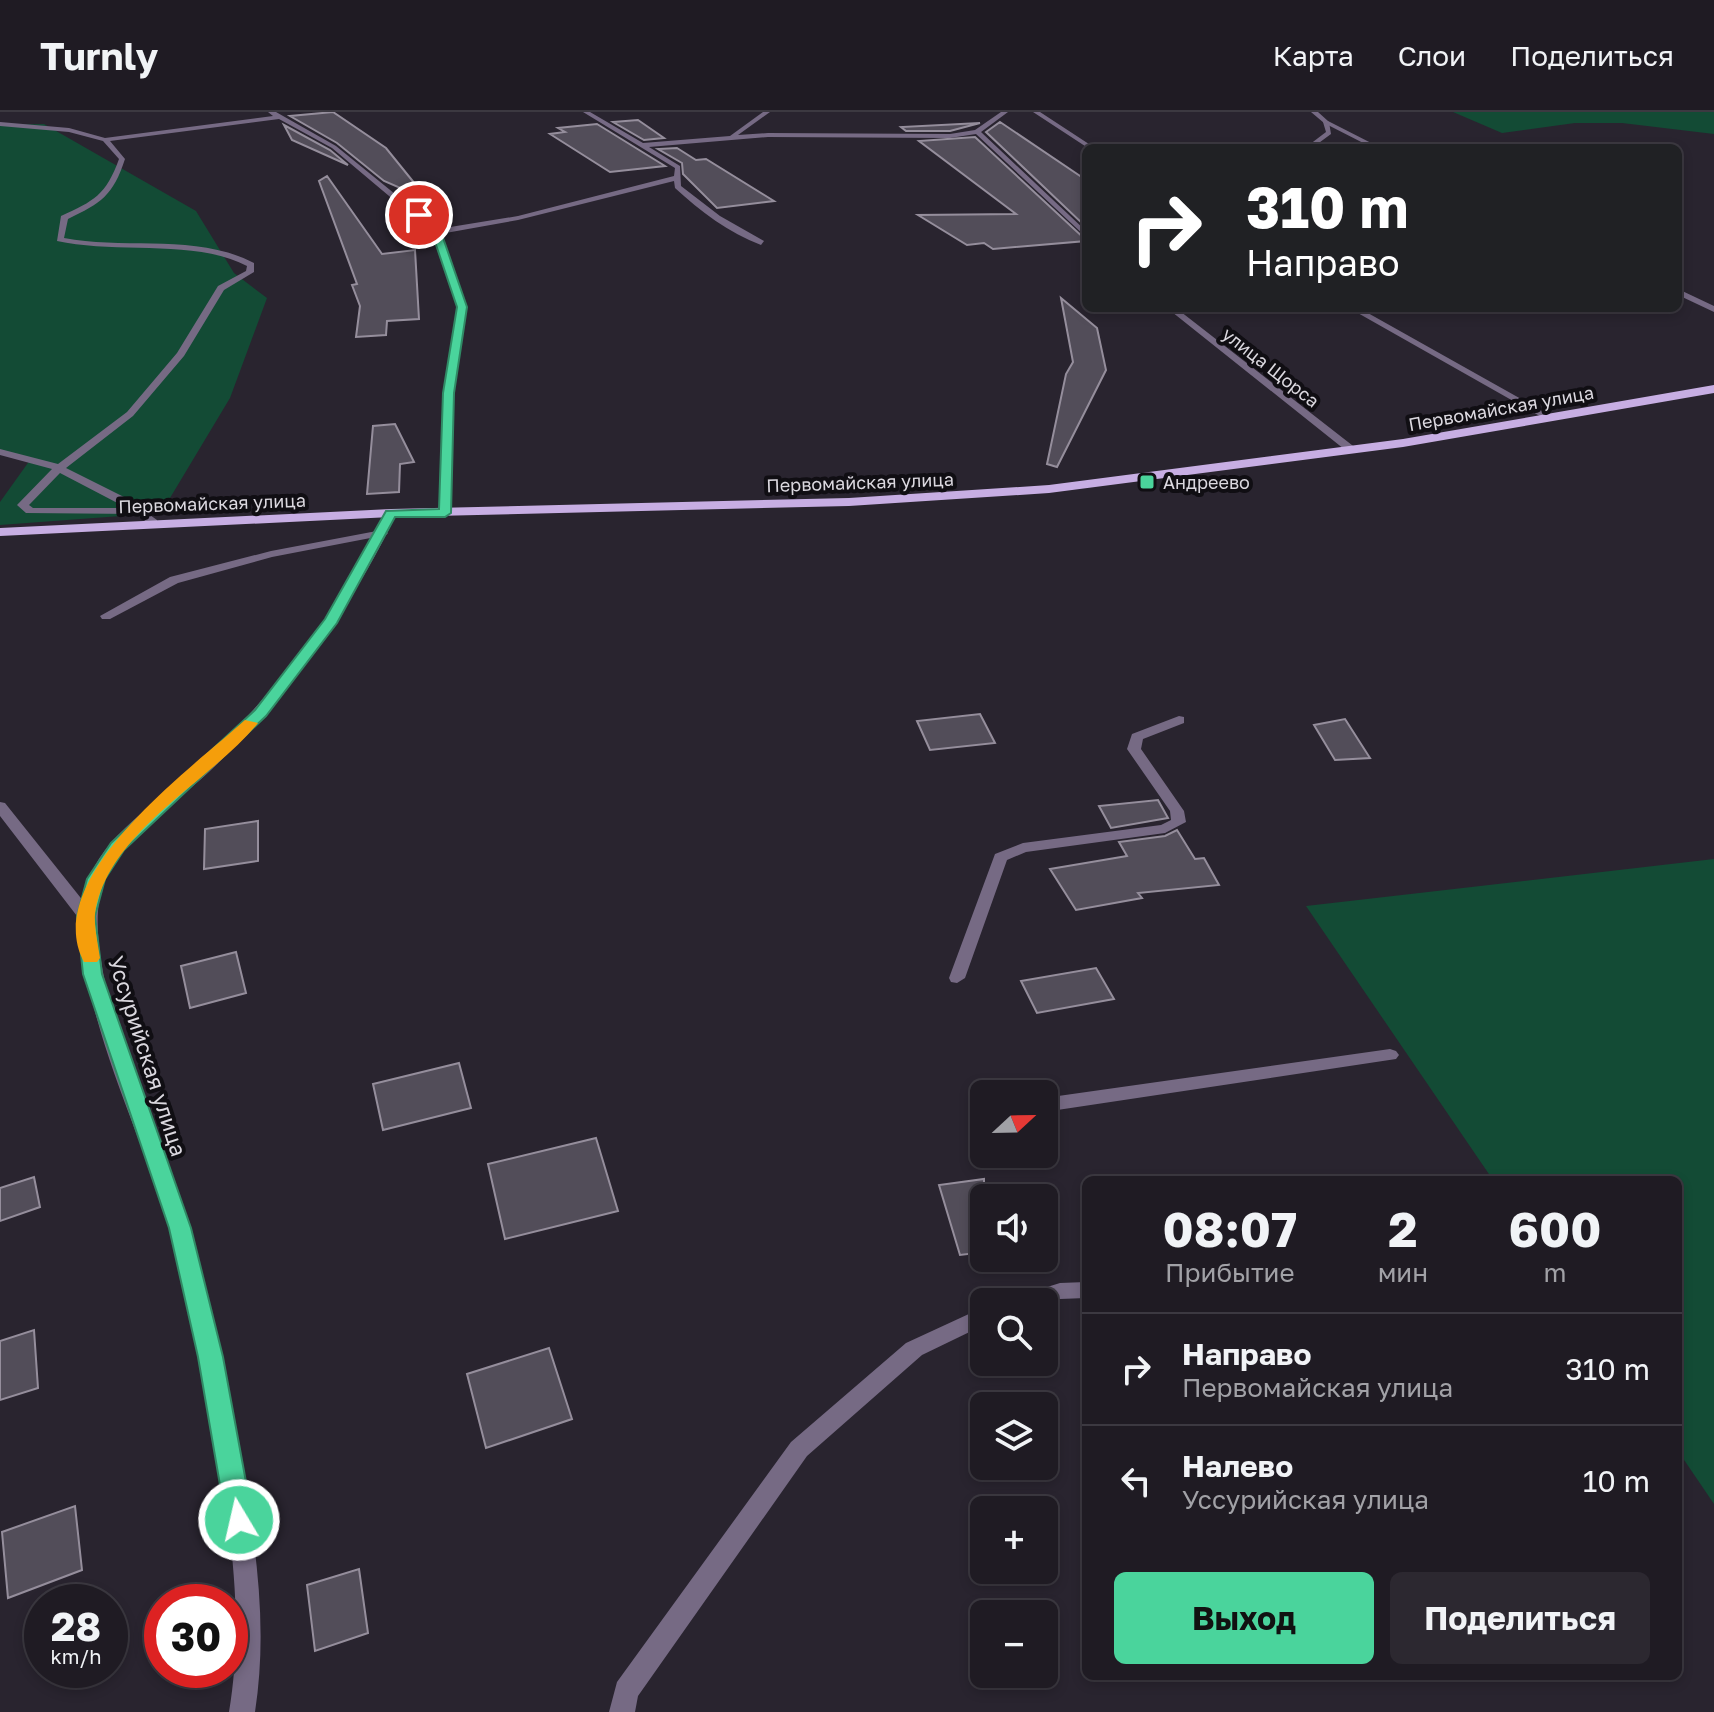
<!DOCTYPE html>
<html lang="ru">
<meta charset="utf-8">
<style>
:root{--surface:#1f1b23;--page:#2c2830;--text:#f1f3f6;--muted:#a1a1a6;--line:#3c3941;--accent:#4ad49c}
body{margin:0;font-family:"Golos Text",sans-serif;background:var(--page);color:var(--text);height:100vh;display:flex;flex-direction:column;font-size:30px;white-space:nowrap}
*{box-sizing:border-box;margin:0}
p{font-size:26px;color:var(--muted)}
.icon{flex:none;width:44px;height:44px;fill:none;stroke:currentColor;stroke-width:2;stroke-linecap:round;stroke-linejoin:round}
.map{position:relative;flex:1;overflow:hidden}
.panel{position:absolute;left:1082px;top:1064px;width:600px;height:504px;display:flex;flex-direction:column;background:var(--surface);border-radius:12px;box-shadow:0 4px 12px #0003,0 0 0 2px var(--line)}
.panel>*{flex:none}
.guide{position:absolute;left:1082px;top:32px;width:600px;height:168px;border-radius:12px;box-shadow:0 4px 12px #0003,0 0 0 2px var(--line);background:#202124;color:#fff;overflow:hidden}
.needle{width:52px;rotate:68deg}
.tools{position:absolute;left:970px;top:968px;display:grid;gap:16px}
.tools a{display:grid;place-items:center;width:88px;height:88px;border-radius:12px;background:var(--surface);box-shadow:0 4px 12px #0003,0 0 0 2px var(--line);font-size:40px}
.speed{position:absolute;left:24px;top:1472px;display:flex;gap:16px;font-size:40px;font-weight:700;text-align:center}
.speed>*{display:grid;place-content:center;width:104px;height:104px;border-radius:50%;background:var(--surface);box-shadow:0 4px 12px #0003,0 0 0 2px var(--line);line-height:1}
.speed small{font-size:20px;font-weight:400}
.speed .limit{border:12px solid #d22;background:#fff;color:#111}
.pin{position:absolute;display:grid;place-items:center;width:68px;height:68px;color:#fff;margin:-34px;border:4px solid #fff;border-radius:50%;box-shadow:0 2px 8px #0007}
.me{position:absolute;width:88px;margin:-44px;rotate:351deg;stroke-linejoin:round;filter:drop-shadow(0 0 6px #0008)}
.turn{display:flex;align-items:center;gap:28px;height:168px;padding:0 32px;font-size:36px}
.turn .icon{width:104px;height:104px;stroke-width:2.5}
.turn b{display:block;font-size:56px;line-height:68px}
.eta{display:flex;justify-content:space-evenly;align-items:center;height:136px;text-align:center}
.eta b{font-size:48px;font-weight:700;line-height:56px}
.cta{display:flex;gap:16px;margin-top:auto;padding:16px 32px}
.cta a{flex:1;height:92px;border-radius:12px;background:var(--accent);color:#111;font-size:32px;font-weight:700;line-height:92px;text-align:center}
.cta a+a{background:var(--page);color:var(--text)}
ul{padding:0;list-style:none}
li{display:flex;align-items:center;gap:24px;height:112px;padding:0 32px;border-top:2px solid var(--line)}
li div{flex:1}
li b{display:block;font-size:30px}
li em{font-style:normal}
header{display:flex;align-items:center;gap:48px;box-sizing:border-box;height:112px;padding:0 40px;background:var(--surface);border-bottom:2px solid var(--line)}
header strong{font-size:38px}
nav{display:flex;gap:44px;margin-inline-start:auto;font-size:28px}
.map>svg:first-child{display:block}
</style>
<header>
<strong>Turnly</strong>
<nav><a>Карта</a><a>Слои</a><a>Поделиться</a></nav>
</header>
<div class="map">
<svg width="1714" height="1600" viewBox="0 0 1714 1600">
<rect width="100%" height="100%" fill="#29242f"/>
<path fill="#134b35" d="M1453,0H1714V22L1622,11H1575L1502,21Z
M44,12L196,99L234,161L267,186L230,286L161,401L0,413V390L30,348L0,342V13Z
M1714,747V1392L1678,1339V1068H1493L1306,794Z"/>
<path fill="#524d59" stroke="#958e9c" stroke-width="2" d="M333,0L386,36L428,88L384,69L337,31L290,4Z
M638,8L664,26L644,28L613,10Z
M1000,10L1086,68V115L986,20Z
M980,11L950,19H906L901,15Z
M597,12L665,54L610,60L550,22L565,20L558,16Z
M284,13L330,38L348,53L292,28Z
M975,25L1086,128V129L993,137L984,131L967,133L918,103L1016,102L919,29Z
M677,36L696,48L706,47L774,89L717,96L683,62L682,51L658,37Z
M327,64L382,142L415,138L419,207L387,209L386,223L356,225L360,194L352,173L357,172L319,69Z
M1061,186L1097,216L1106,258L1057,355L1047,352L1066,262L1073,250Z
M395,312L414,350L400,352L399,380L367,382L373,314Z
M980,602L995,631L930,638L917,609Z
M1345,607L1370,646L1335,648L1314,613Z
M1158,688L1168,706L1111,716L1099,694Z
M258,709V749L204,757L205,717Z
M1177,718L1195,747L1204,746L1219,773L1138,781L1142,786L1076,798L1050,757L1127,744L1119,730L1165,724Z
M236,840L246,881L190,896L181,854Z
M1096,856L1114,887L1037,901L1021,869Z
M459,951L471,996L383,1018L373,972Z
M596,1026L618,1099L505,1127L488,1052Z
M34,1065L40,1095L0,1109V1076Z
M984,1067V1140L960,1143L939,1073Z
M34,1218L38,1276L0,1288V1229Z
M549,1236L572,1307L486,1336L467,1262Z
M75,1394L82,1458L8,1486L2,1420Z
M359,1457L368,1521L315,1539L307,1473Z"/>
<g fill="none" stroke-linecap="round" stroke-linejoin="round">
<path fill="#766a84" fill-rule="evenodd" d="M1326,8L1329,10L1331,22L1312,36H1305L1326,20L1323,10Z
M382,418L388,421L386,423L272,445L178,471L110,507H102L100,504L170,465L271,439Z
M1179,604L1184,605V611L1143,627L1141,637L1184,699L1186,710L1165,721L1026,740L1007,748L965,866L957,871L951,870L949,866L995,742L1023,731L1161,713L1171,708L1170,699L1127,637L1132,622Z
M0,690L5,691L92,800L94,804L92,808H80L0,704Z"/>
<path fill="#766a84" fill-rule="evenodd" d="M268,0H276L336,34L438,117L518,104L674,64L675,56L583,0H590L643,31L730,24L763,0H770L738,23L768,21L950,22L975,18L1001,0H1008L981,20L1086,119V125L976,22L950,26L768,25L649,35L680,54L681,74L720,104L764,129L761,133C729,121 700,99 675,76L674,69L518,108L440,122L466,195L453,281L451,401L445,404L439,401L443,281L458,195L433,121L332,36L279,7L110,29L125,47C113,84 101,91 68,107L64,126C125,138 197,121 254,151V160L224,178L184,244L133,304L66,356L126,386L157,408V412H149L137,402L26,401L17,393L52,357L0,343V337L58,352L127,300L177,241L218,174L246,159L247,154C197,127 115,142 57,129L61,104C94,89 106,83 119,47L103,29L69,20L0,14V10L69,16L105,26L273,4ZM60,361L127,396H33L29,393Z
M1033,0H1040L1095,36H1088Z
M1311,0H1318L1328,9L1381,36H1373L1324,11Z
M1678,177L1714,194V200L1678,183Z
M1167,196H1176L1357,337V341H1349Z
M1349,196H1359L1553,305L1545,307Z
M387,399L397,401C357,484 305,559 242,626C229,640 215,655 200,668C167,696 119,726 104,768C73,857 165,1030 191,1120C210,1184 222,1250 235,1315C252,1411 270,1503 255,1600H229C246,1499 228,1401 210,1301C199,1240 188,1178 171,1118C144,1024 59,865 88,771C101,725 158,690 192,660C217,638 240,613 262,588C294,551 324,512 349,470C363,447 374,422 387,399Z
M1390,937L1396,939L1399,943L1396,947L1044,1000V986Z
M984,994V1008L974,1007L972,1002L974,997Z
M1086,1170V1186L1060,1187L1044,1192V1190H1015L1018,1184L1060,1171Z
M984,1195V1213L922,1243L807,1344L638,1584L635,1600H609L617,1570L791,1330L906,1231Z"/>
<path fill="#c7aee3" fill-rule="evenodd" d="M1714,273V281L1403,335L1049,381L849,394L391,405L0,424V416L391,397L849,386L1049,373L1403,327Z"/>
</g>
<path fill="#4ad49c" stroke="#308a65" stroke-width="2" d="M419,101L441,120L467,195L454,281L451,401L445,405H395L337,511L266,604L124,738L105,767L95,804L102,862L191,1116L223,1245L253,1408L249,1417L239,1420L230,1417L226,1408L198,1245L169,1116L83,862L77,804L87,767L111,731L255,598L325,507L386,399L439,397L443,281L457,195L432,121L414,103Z"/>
<path fill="#f59e0b" d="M245,608L258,611C209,671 107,720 95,802C94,816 98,832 100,846L97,850H84C39,766 191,657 245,608Z"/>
<rect fill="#4ad49c" stroke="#100e13" stroke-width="3" x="1139" y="362" width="16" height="16" rx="4"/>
<g text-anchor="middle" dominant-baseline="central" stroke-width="8" stroke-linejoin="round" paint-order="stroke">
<g font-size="18" fill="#dbd8df" stroke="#100e13">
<text transform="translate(1271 255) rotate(38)">улица Щорса</text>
<text transform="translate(1501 296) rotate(-10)">Первомайская улица</text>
<text transform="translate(860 370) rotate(-2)">Первомайская улица</text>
<text transform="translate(212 391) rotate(-2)">Первомайская улица</text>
</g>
<g font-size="18" fill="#dbd8df" stroke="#100e13" text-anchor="start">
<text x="1163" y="370">Андреево</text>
</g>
<g font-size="22" fill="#dbd8df" stroke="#100e13">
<text transform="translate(148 944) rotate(72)">Уссурийская улица</text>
</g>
</g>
</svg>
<div class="tools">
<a><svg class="needle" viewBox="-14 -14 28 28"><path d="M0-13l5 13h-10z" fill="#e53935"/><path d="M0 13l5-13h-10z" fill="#a1a1a6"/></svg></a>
<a><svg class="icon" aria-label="sound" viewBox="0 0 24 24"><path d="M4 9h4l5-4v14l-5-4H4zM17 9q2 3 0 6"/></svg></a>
<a><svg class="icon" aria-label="search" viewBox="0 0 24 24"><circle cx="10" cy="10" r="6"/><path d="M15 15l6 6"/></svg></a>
<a><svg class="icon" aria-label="layers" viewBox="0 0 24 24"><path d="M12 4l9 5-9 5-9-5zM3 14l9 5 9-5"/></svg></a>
<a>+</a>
<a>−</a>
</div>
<div class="speed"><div>28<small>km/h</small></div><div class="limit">30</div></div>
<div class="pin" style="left:419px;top:103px;background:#d93025"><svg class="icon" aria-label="arrive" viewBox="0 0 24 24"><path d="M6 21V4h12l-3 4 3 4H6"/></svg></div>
<svg class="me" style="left:239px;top:1408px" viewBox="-20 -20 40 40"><circle r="17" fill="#4ad49c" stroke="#fff" stroke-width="3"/><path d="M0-11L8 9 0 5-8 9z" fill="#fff"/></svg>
<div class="guide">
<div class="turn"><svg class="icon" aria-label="right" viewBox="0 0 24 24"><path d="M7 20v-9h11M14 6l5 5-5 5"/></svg><div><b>310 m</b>Направо</div></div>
</div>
<section class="panel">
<div class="eta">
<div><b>08:07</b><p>Прибытие</p></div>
<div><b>2</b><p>мин</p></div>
<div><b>600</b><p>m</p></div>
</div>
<ul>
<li><svg class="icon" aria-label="right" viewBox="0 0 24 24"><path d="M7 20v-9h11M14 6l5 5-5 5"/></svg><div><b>Направо</b><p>Первомайская улица</p></div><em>310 m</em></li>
<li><svg class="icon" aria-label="left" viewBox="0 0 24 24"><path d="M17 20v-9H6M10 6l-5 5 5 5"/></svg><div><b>Налево</b><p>Уссурийская улица</p></div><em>10 m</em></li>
</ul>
<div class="cta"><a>Выход</a><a>Поделиться</a></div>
</section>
</div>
